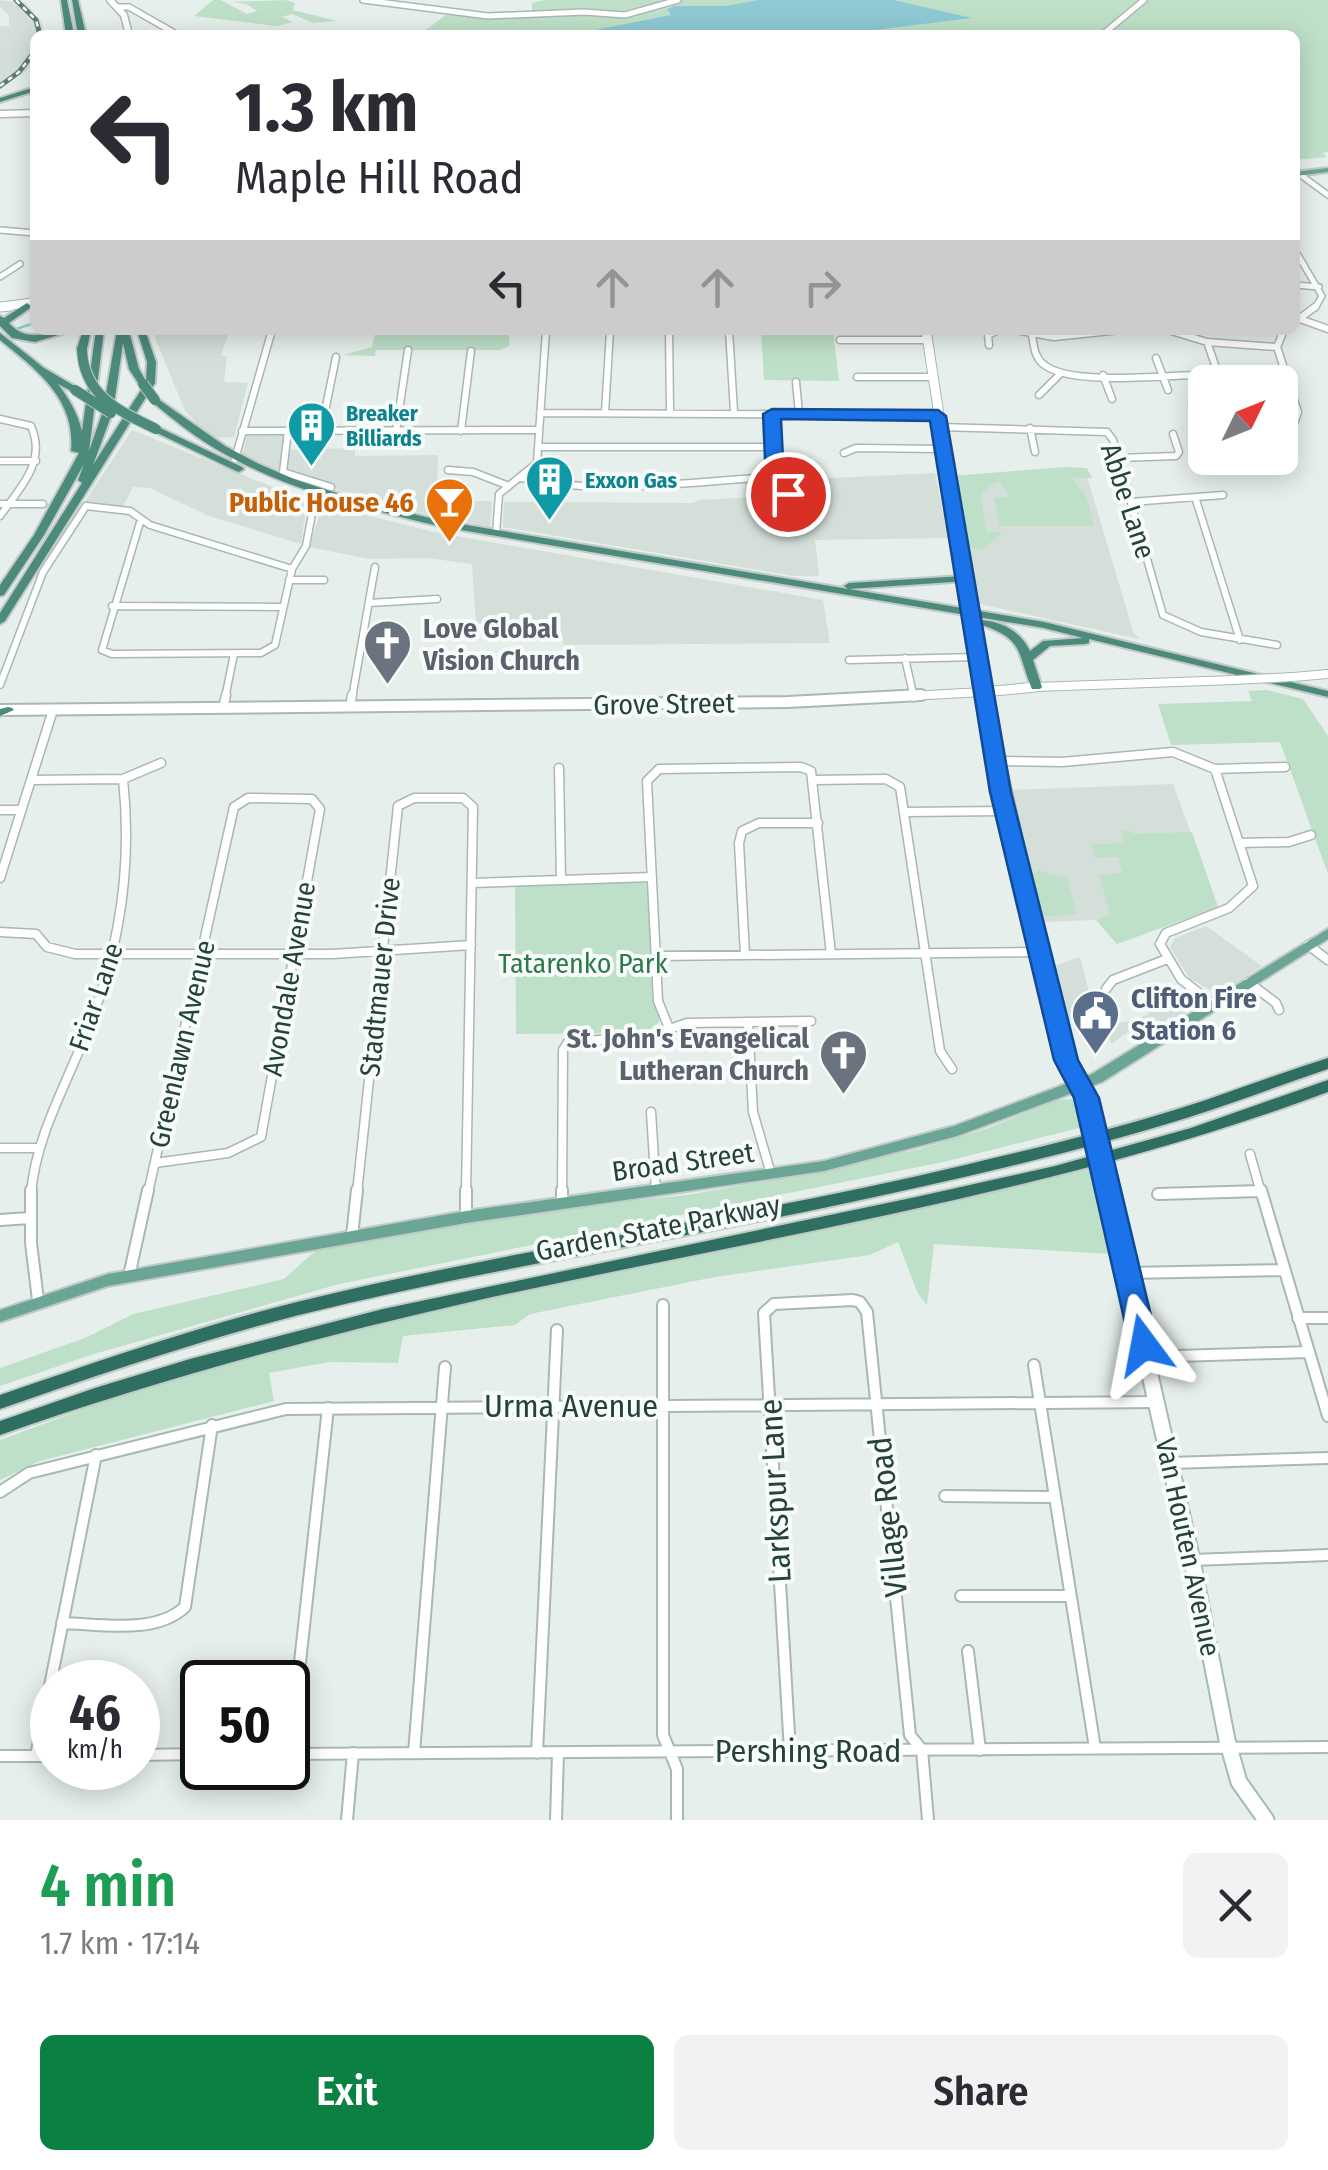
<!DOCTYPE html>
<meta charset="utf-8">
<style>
:root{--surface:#fff;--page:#f2f2f3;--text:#2b2b33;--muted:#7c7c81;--accent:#0b8043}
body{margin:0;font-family:"Fira Sans Condensed",sans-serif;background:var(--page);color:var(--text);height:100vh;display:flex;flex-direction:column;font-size:38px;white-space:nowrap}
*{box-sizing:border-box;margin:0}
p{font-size:32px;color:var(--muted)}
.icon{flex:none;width:55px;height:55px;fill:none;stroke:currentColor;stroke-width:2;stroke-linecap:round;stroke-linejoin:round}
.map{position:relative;height:1820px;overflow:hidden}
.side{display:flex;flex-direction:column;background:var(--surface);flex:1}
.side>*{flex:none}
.top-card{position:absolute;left:30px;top:30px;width:1270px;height:305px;border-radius:15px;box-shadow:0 5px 25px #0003;background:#fff;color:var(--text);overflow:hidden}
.needle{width:65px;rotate:47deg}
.fabs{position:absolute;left:1188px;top:365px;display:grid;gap:20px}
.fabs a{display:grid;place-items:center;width:110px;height:110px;border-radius:15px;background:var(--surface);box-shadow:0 5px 25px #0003;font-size:50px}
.speed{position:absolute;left:30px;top:1660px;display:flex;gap:20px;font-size:50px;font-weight:700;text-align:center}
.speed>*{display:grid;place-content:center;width:130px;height:130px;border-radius:50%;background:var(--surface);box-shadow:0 5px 25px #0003;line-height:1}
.speed small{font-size:25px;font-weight:400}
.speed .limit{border:5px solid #111;border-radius:15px;background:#fff;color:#111}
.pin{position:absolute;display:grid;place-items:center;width:85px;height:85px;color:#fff;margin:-42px;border:5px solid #fff;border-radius:50%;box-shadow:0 2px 10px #0007}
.me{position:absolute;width:110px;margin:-55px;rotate:347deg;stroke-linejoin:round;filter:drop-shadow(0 0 8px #0008)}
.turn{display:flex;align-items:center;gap:35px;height:210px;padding:0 40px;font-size:45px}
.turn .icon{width:130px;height:130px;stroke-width:2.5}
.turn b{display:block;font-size:70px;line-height:85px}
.lanes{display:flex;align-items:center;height:95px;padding:0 40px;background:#0003;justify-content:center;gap:50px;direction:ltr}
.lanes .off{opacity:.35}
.round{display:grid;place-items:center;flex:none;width:105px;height:105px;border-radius:15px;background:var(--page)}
.head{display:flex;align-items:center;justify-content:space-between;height:170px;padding:0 40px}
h1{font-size:60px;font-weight:600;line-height:75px;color:#1e9e55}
.button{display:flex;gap:20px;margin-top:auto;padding:20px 40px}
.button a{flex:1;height:115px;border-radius:15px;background:var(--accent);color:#fff;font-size:40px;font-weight:600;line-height:115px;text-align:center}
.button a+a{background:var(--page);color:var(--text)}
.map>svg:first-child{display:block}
</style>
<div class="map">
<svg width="1328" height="1820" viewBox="0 0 1328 1820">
<rect width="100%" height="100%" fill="#e6efeb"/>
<path fill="#d4dfda" d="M0,0L26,3L41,21L45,35H35V60L26,71L0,89V26H9V15L0,7Z
M152,330H230L221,355L227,357L224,382L248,383L234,437L210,438L185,411Z
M132,430L307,501L301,544L209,516L150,488L133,487L123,506L84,503Z
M247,435H284L281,450L355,448V456L438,455L437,489L470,495L474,501H492L490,527L402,509L284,474L242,455Z
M935,473L948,538L815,540L819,576H793L503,527L504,502L693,503L699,500L813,494L817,492L812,479Z
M1086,473L1133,631L1139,639L975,603L951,476Z
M323,504L433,532L823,600L830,643L564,645L559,623L476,624L472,564L427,558L369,559L309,547Z
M1173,784L1218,907L1117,944L1096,920L1043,922L1009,790Z
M1206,926L1262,966L1218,994L1190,979L1170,947L1175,938Z
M1080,957L1091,1000L1100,1020L1066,1021L1052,967Z
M1177,987L1196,1001L1197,1006L1140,1042L1128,1032L1111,1044L1105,1024L1132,1021L1149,1014L1143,1006L1167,997Z"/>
<path fill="#bfe0c8" d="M213,0H221L247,14L257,11L246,4L231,2L285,0L295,3L293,10L337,21L313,23L292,14L282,17L293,22L276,26L194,16Z
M545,0H1328V152L1323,153L1326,157L1295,160V35H402L422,33L446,15L532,17V3Z
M376,330H510L509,346L500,350H376L375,356L343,355L372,347Z
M761,330H833L839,381L764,380Z
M1065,467L1087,468L1092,478H1072L1087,498L1094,526H1000L994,498L1011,497L998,481L981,493L986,531L1003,532L982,550L964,545L951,476Z
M1267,690L1303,699L1328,736V874L1280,742L1171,745L1158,704L1252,701L1248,691Z
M1120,829L1137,834L1192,832L1218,907L1117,944L1096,920L1110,915L1099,875L1123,873L1118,857L1095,858L1091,844L1124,843Z
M1039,871L1067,878L1077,914L1041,917L1030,874Z
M646,881L659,1022L646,1033L516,1034L515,885Z
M1074,1099L1083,1127L943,1162L339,1284L94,1354L0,1386V1368L85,1338L133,1314L284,1279L321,1246L532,1211L687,1195L796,1176L920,1149L988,1128L1058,1100Z
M1096,1167L1112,1254L934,1244L927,1305L918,1294L898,1242L870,1255L715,1277L530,1314L515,1325L403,1336L398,1363L329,1362L269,1373L274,1401L40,1461L0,1480V1440C90,1406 180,1373 273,1348C545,1277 824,1236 1096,1167Z"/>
<path fill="#8ec9d4" d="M759,0H893L972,18L842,34L542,35L580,33L671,15L667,9L674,6H726Z"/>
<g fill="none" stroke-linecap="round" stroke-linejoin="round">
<path stroke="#8ec9d4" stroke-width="2.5" d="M16,329L35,323"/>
<defs>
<path id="minor-far3" d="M363,0L488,16L584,12L625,15L678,0
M118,7H129L178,35
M1102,35L1144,0
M1298,173L1328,195
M0,230L35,233
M1295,250L1322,296L1315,308
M0,277L20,264
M1295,285L1319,287"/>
<path id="minor-far2" d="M1300,319L1328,329
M1295,322L1316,306
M669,330L670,412
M729,330L734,412
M1015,330L1054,337L1121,330
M1168,330L1207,342L1277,347
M1032,335C1034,346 1034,356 1043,364C1071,388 1180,374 1218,374
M840,340H928
M1207,342L1221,382
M989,345L988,335L999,330
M1277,347L1298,412L1295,421L1280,430
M1277,347L1284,330
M1156,358L1168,390
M1103,375L1112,399
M857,377H931
M796,382L799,414
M1039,395L1061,373
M540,413L938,415
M605,413L610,330
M772,414L775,480L788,494
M0,419L31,426C47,462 20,488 0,516
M940,427L1107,432L1113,440L1163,615L1201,632L1277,645
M1030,428L1035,452
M242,431L539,430
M288,431L283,472L331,487
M321,431L336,357
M396,431L408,350
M461,431L471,351
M538,447H773
M844,453L856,448L943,449
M1118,458L1176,456L1179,452L1173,434
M235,459L272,330
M0,461H36
M448,470L473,472L509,486
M521,478C602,496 693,481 775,477
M1196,500L1240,640
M1131,502L1223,495
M0,504H43
M141,519L102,650L112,654L261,653L275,645L292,569L306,546L315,497
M496,533L499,494L537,463L546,330
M289,580H324
M369,603L437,599
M112,606L283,607
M905,658L914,698
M849,660L977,657
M0,685L43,572L86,506L130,511L150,525L292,569
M225,698L234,654
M352,698L375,567"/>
<path id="minor-far1" d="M350,707L352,695
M223,708L226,695
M999,761L1062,762L1173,752L1215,769L1285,767
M559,768L561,880
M31,780L123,779L161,763
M814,780L886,779L900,787L940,1051L952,1069
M0,810H21
M905,812L1005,811
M1240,843L1289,842L1311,835
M0,878L53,710
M472,883L652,877
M0,932L36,934L47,947L75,954H333L471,945
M1308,945L1328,960
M745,955L739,843L742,831L759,823H818
M656,956L1039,952
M1248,982L1276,1003L1279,1010
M1106,989L1113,980L1167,959
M1214,1005L1181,979L1160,944L1166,933L1229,908L1253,886L1215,769
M748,1022L753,1112L771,1174
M669,1028L658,1001L647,781L659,769L801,767L811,771L831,954
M651,1112L656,1191
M0,1148H39
M1250,1154L1261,1193
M31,1193C36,1138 63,1091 83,1041C119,956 133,871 123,779
M148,1193L234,807L248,798L312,799L320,809L261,1137L228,1153L155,1163
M357,1193L398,806L414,798H463L473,807L466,1193
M562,1193L563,1050L568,1042L646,1037L687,1023L811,1021
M1205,1193L1261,1191"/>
<path id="minor" d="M31,1190V1243L38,1300
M1261,1190L1328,1416
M1158,1194L1261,1191
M562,1204V1190
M466,1217V1190
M0,1220L30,1218
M352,1236L357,1190
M1128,1273L1284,1270
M129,1276L148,1190
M663,1305V1735L677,1769V1820
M1298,1318H1328
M1147,1357L1308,1352
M1034,1365L1095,1748
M1171,1463L1328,1458
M0,1492L29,1473L286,1409L1157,1402
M945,1496L1054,1497
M1193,1560L1328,1555
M961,1596H1070
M62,1623C100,1624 155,1635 185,1607L212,1425
M968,1651L980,1750
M790,1751L764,1313L774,1304L853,1300L860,1302L867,1312L910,1735L922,1750L928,1820
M290,1753L328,1408
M414,1753L445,1367
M537,1753L557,1330
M288,1754L1328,1747
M138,1755L202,1754
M0,1756H52
M36,1756L96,1455
M347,1820L353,1753
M556,1820L558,1753"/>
<path id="tertiary-far2" d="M110,0L124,15L129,35
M0,114L35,113"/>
<path id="tertiary-far1" d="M1293,677L1328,674
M1036,687L1234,680
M872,698L983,692"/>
<path id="tertiary" d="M0,710L788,702L921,695"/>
<path id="secondary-far3" d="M0,307L35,302"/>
<path id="secondary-far2" d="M0,307L10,306
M926,330L968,603
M972,627L985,698
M983,692L1036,687"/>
<path id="secondary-far1" d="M984,695L1063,1048L1090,1112
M1107,1185L1109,1193"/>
<path id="secondary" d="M1108,1190L1192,1560L1227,1740L1239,1782L1266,1820"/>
<path id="primary" d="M1328,168V172L1295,176V172Z
M1328,929V939L1102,1082L957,1136L824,1171L466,1223L108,1286L0,1322V1310L108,1274L466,1211L824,1161L954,1126L1092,1074Z"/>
<path id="trunk" d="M61,0H67L74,35H66Z
M72,0H78L86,35H78Z
M35,87V91L0,102V98Z
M27,303L31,306L30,308L9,323C28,345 50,330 75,330L35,342L12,338L0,326V316L4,318Z
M83,330H91L87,349L82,352L77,349Z
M96,330H104L89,451L103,411L117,330H125V333L130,335L139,369L146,381L147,362L137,330H145L156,362L155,383L5,621L0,624V613L82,483L78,480L84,464L44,535L4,595L0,596V585L34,535L79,453L71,451C76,399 37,370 0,340V333L44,368L78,388V392L75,393L58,384C69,399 77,412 82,431ZM123,343L129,369L140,386L143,387L93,465L113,411Z
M155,397L225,446L259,464L294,479L367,503L443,521L848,589L844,586L849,583L963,576L967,577V581L849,589L1044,622L1328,691V697L1089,639V643L1085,644L1050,646L1033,660L1042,687L1040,689H1032C1016,651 1025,639 979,624L978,622L979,620C1002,621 1020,631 1030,651L1043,641L1083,638L1044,628L443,527C366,509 290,491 221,452C196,438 174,420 152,402V398Z
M156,426L242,467L244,469L239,472L236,471L153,431V427Z
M8,707L12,708L14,710L0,716V709Z"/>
<path id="motorway" d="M1328,1058V1069C1290,1082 1252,1096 1214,1109C1093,1149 967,1177 842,1204C660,1243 475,1271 295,1316C195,1342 97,1375 0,1409V1395C98,1361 196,1327 297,1302C517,1248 744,1218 965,1165C1046,1146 1127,1126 1206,1100C1247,1086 1287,1071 1328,1058Z
M1328,1080V1092C1054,1194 764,1237 479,1300C316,1337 157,1380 0,1435V1421L95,1388L190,1359L383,1309L916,1197L1055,1166L1191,1128Z"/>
</defs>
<use href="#minor-far3" stroke="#a8b8b2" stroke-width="8"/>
<use href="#minor-far2" stroke="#a8b8b2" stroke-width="9"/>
<use href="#minor-far1" stroke="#a8b8b2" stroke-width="11"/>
<use href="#minor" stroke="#a8b8b2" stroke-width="14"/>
<use href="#tertiary-far2" stroke="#a8b8b2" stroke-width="9"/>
<use href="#tertiary-far1" stroke="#a8b8b2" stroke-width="10"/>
<use href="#tertiary" stroke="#a8b8b2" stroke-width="14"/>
<use href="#secondary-far3" stroke="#a4bbb3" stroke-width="10"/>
<use href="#secondary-far2" stroke="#a4bbb3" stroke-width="11"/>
<use href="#secondary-far1" stroke="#a4bbb3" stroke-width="15"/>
<use href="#secondary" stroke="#a4bbb3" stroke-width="19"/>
<use href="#primary" stroke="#c2cac8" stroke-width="4"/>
<use href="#trunk" stroke="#c2cac8" stroke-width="4"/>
<use href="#motorway" stroke="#c2cac8" stroke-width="4"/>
<use href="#minor-far3" stroke="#fff" stroke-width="5"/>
<use href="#minor-far2" stroke="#fff" stroke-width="6"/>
<use href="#minor-far1" stroke="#fff" stroke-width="8"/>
<use href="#minor" stroke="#fff" stroke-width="10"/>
<use href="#tertiary-far2" stroke="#fff" stroke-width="6"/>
<use href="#tertiary-far1" stroke="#fff" stroke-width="8"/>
<use href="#tertiary" stroke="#fff" stroke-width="10"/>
<use href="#secondary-far3" stroke="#fff" stroke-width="8"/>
<use href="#secondary-far2" stroke="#fff" stroke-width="9"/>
<use href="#secondary-far1" stroke="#fff" stroke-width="11"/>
<use href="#secondary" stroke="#fff" stroke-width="15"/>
<use href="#primary" fill="#6aa596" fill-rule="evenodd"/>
<use href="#trunk" fill="#4c8a7c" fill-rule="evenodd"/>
<use href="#motorway" fill="#2f6f62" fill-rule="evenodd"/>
<defs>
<path id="rail" d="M16,0L36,20L40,35
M0,86L19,72L35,51"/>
</defs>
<use href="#rail" stroke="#5f7d75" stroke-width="5"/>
<use href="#rail" stroke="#f7fbf9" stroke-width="2.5" stroke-dasharray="5" stroke-linecap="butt"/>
<defs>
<path id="tertiary-bridge" d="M1234,680L1293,677"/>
<path id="secondary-bridge-far1" d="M968,603L972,627"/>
<path id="secondary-bridge" d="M1090,1112L1107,1185"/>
<path id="trunk-bridge" d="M82,349C83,395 119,411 156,429
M143,384L155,400
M75,390L111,413"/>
</defs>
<use href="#tertiary-bridge" stroke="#a8b8b2" stroke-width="10" stroke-linecap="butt"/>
<use href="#secondary-bridge-far1" stroke="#a4bbb3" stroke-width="11" stroke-linecap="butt"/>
<use href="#secondary-bridge" stroke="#a4bbb3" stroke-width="15" stroke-linecap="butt"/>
<use href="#trunk-bridge" stroke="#c2cac8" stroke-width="12" stroke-linecap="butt"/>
<use href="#tertiary-bridge" stroke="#fff" stroke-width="8"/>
<use href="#secondary-bridge-far1" stroke="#fff" stroke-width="9"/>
<use href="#secondary-bridge" stroke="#fff" stroke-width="11"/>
<use href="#trunk-bridge" stroke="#4c8a7c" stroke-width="10"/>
</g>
<path fill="#1a73e8" stroke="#114b97" stroke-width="2.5" d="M772,409L938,410L946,416L1011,792L1078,1060L1099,1098L1158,1345L1154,1353L1144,1356L1134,1353L1130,1345L1074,1098L1054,1060L990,792L930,421L781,419L784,479L798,494L788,499L766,480L763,414Z"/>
<defs>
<symbol id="building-pin" viewBox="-11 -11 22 30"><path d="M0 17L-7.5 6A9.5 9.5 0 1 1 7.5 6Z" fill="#0f9aa8" stroke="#f7fbf9"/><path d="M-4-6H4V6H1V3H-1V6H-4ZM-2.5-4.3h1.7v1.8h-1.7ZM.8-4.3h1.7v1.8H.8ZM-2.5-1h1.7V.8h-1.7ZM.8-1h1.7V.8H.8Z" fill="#fff"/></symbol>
<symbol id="bar-pin" viewBox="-11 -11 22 30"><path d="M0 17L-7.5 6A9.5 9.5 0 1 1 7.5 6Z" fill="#e8710a" stroke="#f7fbf9"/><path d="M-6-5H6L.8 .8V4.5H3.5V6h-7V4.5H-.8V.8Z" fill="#fff"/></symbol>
<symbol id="church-pin" viewBox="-11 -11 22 30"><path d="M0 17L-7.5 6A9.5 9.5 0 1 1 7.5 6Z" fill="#6b7280" stroke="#f7fbf9"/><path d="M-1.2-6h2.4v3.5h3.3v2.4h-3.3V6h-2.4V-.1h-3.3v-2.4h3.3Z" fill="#fff"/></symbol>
<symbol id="civic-pin" viewBox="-11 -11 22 30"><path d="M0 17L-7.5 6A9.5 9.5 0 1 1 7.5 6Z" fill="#5c6f8a" stroke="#f7fbf9"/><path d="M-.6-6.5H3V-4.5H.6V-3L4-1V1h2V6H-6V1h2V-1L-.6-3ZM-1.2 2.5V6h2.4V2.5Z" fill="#fff"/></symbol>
</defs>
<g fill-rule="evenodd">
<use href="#building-pin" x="284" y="398" width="55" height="75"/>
<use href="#building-pin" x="522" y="452" width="55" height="75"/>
<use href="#bar-pin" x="422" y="474" width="55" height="75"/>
<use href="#church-pin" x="360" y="616" width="55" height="75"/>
<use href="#civic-pin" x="1068" y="986" width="55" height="75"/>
<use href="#church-pin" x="816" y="1026" width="55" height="75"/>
</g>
<g text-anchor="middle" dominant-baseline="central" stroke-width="8" stroke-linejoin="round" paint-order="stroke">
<g font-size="22" font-weight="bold" fill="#0d838f" stroke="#f7fbf9" text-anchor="start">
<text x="346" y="413">Breaker<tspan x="346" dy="25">Billiards</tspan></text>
<text x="585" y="480">Exxon Gas</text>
</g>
<g font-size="28" fill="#24423a" stroke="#f7fbf9">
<text transform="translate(1128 501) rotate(72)">Abbe Lane</text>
<text transform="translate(664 704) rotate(-1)">Grove Street</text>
<text transform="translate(380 977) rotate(-84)">Stadtmauer Drive</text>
<text transform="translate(289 979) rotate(-80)">Avondale Avenue</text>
<text transform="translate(96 997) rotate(-71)">Friar Lane</text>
<text transform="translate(182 1044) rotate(-77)">Greenlawn Avenue</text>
<text transform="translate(683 1162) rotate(-8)">Broad Street</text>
<text transform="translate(658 1228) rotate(-11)">Garden State Parkway</text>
<text transform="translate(1188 1547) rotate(78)">Van Houten Avenue</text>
</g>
<g font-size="28" font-weight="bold" fill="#c56008" stroke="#f7fbf9" text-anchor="end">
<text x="414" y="502">Public House 46</text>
</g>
<g font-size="28" font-weight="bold" fill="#5b616d" stroke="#f7fbf9" text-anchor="start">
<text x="423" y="628">Love Global<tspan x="423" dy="32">Vision Church</tspan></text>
<text x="809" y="1038" text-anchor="end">St. John's Evangelical<tspan x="809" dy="32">Lutheran Church</tspan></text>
</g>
<g font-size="28" fill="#2d7a4b" stroke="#f7fbf9">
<text x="583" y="963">Tatarenko Park</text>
</g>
<g font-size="28" font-weight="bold" fill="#4e5e75" stroke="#f7fbf9" text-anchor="start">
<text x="1131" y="998">Clifton Fire<tspan x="1131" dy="32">Station 6</tspan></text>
</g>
<g font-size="32" fill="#24423a" stroke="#f7fbf9">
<text x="571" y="1406">Urma Avenue</text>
<text transform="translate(775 1491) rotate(-93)">Larkspur Lane</text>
<text transform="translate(888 1517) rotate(-96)">Village Road</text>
<text x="808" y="1751">Pershing Road</text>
</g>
</g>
</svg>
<div class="fabs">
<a><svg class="needle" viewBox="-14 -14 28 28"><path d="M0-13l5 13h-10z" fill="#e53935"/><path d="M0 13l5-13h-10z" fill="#7c7c81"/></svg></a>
</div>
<div class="speed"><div>46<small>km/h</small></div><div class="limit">50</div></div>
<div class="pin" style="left:788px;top:494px;background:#d93025"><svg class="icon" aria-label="arrive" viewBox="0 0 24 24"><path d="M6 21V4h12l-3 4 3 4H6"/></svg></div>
<svg class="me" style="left:1144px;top:1345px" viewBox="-20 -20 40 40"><path d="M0-17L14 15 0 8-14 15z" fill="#1a73e8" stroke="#fff" stroke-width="4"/></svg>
<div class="top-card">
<div class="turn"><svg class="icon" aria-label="left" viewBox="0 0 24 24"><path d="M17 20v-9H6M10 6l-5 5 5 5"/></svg><div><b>1.3 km</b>Maple Hill Road</div></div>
<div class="lanes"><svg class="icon" aria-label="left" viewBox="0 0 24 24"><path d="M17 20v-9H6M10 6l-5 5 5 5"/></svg><svg class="icon off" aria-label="ahead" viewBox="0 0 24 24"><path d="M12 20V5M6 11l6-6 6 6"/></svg><svg class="icon off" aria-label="ahead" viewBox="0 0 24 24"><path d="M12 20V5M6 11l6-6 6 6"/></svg><svg class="icon off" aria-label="right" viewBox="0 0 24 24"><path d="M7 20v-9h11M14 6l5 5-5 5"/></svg></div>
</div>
</div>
<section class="side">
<div class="head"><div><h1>4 min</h1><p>1.7 km · 17:14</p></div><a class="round"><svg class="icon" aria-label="close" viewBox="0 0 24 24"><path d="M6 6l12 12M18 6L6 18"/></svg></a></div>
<div class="button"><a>Exit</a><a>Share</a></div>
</section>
